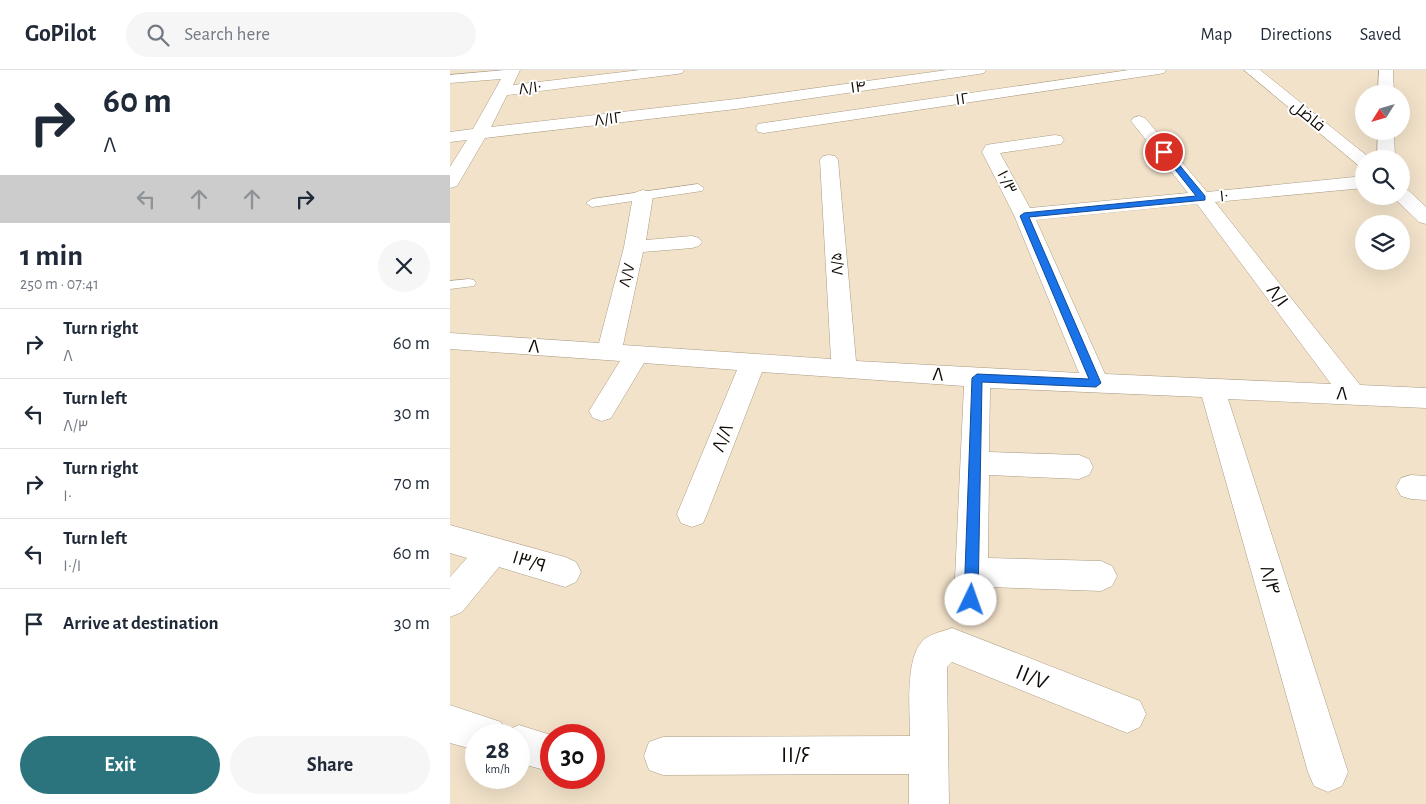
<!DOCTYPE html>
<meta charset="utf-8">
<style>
:root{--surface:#fff;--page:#f6f6f7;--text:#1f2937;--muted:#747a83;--line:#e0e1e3;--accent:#2b737d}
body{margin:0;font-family:"Alegreya Sans",Cairo,sans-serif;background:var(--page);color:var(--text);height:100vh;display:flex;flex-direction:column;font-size:19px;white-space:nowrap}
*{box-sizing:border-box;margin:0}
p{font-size:16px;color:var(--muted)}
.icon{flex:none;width:28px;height:28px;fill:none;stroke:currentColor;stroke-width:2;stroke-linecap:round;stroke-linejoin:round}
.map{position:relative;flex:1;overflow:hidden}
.drawer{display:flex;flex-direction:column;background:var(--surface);width:450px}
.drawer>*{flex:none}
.guide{background:#fff;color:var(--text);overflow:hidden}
.needle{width:32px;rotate:233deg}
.tools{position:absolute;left:905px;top:15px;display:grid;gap:10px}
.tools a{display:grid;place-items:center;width:55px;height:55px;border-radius:50%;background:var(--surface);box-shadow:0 5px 20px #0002;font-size:25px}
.speed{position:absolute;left:15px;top:654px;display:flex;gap:10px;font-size:25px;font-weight:700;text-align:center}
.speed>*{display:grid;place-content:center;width:65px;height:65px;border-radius:50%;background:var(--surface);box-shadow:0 5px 20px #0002;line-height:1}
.speed small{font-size:12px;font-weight:400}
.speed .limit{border:8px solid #d22;background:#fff;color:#111}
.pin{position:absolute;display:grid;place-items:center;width:42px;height:42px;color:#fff;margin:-21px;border:2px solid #fff;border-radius:50%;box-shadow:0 1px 5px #0007}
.me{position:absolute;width:55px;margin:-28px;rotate:3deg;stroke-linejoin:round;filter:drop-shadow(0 0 4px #0008)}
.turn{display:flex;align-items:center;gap:18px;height:105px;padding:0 20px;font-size:22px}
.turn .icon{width:65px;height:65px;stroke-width:2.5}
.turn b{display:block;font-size:35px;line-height:42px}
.lanes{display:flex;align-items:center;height:48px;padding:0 20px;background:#0003;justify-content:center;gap:25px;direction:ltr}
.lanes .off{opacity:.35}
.round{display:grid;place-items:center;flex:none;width:52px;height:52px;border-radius:26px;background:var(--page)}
.head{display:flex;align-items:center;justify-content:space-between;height:85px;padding:0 20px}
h1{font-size:30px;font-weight:700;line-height:38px}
.primary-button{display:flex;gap:10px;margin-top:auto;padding:10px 20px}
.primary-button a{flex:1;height:58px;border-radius:30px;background:var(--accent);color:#fff;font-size:20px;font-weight:700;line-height:58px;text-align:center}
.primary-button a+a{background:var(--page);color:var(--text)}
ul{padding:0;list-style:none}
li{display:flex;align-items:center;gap:15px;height:70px;padding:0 20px;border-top:1px solid var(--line)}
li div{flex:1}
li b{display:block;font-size:19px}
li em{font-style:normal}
header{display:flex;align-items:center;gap:30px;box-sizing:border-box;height:70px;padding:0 25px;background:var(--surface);border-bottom:1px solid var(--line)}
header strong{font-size:24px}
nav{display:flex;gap:28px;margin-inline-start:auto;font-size:18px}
.search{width:350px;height:45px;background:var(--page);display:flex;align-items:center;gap:12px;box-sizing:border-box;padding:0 18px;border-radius:28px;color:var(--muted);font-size:19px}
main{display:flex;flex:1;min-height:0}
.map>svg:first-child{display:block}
</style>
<header>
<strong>GoPilot</strong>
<div class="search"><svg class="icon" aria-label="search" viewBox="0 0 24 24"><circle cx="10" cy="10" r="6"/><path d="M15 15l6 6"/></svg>Search here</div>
<nav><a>Map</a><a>Directions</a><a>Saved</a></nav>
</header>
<main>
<section class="drawer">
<div class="guide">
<div class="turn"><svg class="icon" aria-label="right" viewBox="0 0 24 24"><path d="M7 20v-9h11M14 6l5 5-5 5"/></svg><div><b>60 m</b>۸</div></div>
<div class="lanes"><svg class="icon off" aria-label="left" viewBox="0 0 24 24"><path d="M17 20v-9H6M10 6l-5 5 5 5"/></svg><svg class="icon off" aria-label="ahead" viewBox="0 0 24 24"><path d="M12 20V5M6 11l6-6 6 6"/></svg><svg class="icon off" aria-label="ahead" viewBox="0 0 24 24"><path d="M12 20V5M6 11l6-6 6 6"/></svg><svg class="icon" aria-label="right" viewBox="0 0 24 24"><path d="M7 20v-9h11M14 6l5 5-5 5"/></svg></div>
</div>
<div class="head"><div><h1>1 min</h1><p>250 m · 07:41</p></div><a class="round"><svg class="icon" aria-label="close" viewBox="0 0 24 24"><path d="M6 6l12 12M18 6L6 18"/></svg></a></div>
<ul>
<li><svg class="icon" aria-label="right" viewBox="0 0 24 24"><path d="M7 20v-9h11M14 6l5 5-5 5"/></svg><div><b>Turn right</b><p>۸</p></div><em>60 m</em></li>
<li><svg class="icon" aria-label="left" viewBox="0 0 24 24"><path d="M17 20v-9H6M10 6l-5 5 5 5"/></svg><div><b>Turn left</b><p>۸/۳</p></div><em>30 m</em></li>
<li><svg class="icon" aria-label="right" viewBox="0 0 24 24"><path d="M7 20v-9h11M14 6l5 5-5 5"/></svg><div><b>Turn right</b><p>۱۰</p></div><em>70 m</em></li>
<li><svg class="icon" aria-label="left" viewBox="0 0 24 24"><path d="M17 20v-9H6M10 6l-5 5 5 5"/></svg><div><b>Turn left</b><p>۱۰/۱</p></div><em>60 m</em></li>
<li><svg class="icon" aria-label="arrive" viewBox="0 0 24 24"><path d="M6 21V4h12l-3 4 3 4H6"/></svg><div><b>Arrive at destination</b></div><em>30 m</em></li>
</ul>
<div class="primary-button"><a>Exit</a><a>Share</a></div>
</section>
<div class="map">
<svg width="976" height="734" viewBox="0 0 976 734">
<rect width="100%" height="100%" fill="#f2e2ca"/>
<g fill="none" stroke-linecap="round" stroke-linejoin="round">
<defs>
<path id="service" d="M248,114L254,118L252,121L142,137L136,133L142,129Z
M19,209L24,210L26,213L24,216L0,219V211Z"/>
<path id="minor" d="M55,0H70L63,15L190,0H234L232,3L227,4L57,25L41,57L286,29L497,0H536L534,3L529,4L286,39L35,68L7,116L0,118V97L17,70L0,72V62L23,59L51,9L0,13V5Z
M679,0H716L714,3L709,4L314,63L308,62L306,58L308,54L314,53Z
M929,0H943L944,24H928Z
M689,46L695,48L757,122L914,106V118L765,132L910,315L976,318V338L778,329L898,702L892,716L878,722L864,716L858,702L752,327L540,318L539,382L629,385L639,389L643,397L639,405L629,409L539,405L538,488L651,491L662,496L667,506L662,516L651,521L538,517V530L533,541L521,546L509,541L504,530L514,316L312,302L257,444L253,453L242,457L231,453L227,444L287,300L194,293L161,348L152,351L143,348L139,341L170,291L0,279V263L149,273L174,177L183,126L186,122L193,120L200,122L203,126L196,170L242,166L249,168L252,172L249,176L242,178L193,182L173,275L381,289L370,90L373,86L379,85L385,86L388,90L406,291L629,303L564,145L532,82L536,75L542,74L605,65L611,66L614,70L611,74L550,83L580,138L738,123L681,51L683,48ZM747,134L881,314L655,304L586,150Z
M928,61H944L945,89H927Z
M961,405L976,406V430L961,429L951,426L946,417L951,408Z
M0,455L115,487L126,492L131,502L126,512L115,517L49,497L12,542L0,547V507L17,488L0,483Z
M502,558L690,631L696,644L690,657L677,663L502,592L497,597L499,734H459V704L213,705L199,700L194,686L199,672L213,667L460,666C460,641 454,583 476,568C483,563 494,561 502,558Z
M0,635L51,652L55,661L69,655L101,665V695L91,699L69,693V665H26V680L0,673Z"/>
<path id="secondary" d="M794,0H810L921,89H914V96L908,95Z
M951,118L958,120L976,137V154L969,152L944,128L943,126H951Z"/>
</defs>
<use href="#service" stroke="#aa9b84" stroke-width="1"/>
<use href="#minor" stroke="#aa9b84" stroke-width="1"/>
<use href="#secondary" stroke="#aa9b84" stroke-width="1"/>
<use href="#service" fill="#fff" fill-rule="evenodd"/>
<use href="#minor" fill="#fff" fill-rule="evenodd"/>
<use href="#secondary" fill="#fff" fill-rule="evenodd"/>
</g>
<path fill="#1a73e8" stroke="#114b97" d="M712,80H717L755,126V130L579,147L651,313L646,317L532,312L528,530L526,535L521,536L516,535L514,530L522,308L527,304L639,309L570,146L574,143L746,126L712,83Z"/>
<g text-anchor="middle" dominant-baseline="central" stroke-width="4" stroke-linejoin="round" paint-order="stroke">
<g font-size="16" fill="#100a04" stroke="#fff">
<text transform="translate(408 17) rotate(-8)">۱۴</text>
<text transform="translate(80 18) rotate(-7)">۸/۱۰</text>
<text transform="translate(512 29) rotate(-8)">۱۲</text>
<text transform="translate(858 46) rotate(39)">فاضل</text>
<text transform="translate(158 49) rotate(-7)">۸/۱۲</text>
<text transform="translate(557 112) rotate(63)">۱۰/۳</text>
<text transform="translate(774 126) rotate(-6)">۱۰</text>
<text transform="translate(387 194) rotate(-94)">۸/۵</text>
<text transform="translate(177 205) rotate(-77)">۸/۷</text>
</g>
<g font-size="19" fill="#100a04" stroke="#fff">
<text transform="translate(827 226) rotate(53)">۸/۱</text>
<text transform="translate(84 277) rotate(4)">۸</text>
<text transform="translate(488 305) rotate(4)">۸</text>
<text transform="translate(892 324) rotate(3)">۸</text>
<text transform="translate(273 368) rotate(-68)">۸/۸</text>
<text transform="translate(79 492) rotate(17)">۱۳/۹</text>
<text transform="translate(820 510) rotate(73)">۸/۴</text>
</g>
<g font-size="22" fill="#100a04" stroke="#fff">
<text transform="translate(582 607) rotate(22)">۱۱/۷</text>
<text x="346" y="685">۱۱/۶</text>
</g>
</g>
</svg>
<div class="tools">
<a><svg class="needle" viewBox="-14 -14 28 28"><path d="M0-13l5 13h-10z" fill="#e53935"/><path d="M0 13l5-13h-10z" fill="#747a83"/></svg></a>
<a><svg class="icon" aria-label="search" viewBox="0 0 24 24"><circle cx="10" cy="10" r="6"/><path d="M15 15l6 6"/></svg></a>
<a><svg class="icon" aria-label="layers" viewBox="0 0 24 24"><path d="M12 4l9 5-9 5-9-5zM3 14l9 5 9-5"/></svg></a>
</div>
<div class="speed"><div>28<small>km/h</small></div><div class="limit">30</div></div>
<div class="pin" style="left:714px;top:82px;background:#d93025"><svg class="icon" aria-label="arrive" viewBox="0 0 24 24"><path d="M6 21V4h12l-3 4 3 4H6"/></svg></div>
<svg class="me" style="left:521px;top:530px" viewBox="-20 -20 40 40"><circle r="19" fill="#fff"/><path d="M0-13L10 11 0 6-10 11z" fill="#1a73e8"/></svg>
</div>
</main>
